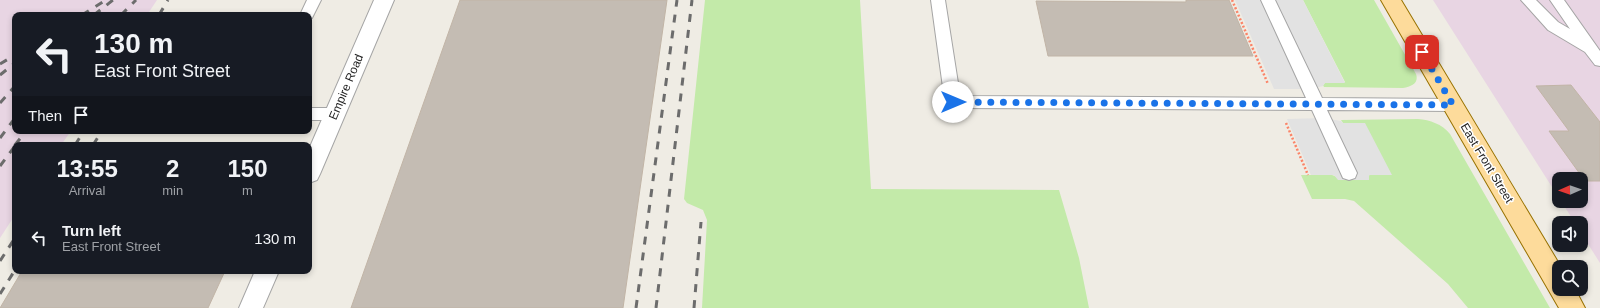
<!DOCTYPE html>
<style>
:root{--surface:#171b24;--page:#20242c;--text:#f1f3f6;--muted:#9ea1a6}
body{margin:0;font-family:Arial,sans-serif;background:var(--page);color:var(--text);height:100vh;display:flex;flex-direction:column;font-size:15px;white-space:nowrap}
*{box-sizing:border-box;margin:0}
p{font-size:13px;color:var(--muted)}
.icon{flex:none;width:22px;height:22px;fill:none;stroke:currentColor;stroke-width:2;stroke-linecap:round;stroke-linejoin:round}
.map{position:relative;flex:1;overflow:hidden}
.drawer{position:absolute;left:12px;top:142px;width:300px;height:132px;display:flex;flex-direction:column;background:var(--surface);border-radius:8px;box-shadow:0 2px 6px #0003}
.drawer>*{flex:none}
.guide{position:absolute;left:12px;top:12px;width:300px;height:122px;border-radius:8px;box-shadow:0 2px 6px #0003;background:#171b24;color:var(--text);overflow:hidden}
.needle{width:26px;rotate:268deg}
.buttons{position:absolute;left:1552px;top:172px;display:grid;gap:8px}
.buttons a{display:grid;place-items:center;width:36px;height:36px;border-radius:8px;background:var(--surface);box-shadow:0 2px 6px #0003;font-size:20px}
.pin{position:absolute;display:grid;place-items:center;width:34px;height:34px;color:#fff;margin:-17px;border-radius:8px;box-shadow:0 2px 6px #0006}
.me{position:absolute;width:44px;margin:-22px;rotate:90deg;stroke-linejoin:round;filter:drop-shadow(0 0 3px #0008)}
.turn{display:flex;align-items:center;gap:14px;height:84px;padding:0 16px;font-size:18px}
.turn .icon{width:52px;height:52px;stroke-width:2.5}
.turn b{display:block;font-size:28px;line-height:34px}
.then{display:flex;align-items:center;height:38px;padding:0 16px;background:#0003;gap:8px;font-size:15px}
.eta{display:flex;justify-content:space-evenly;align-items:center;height:68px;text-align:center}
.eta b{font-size:24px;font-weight:700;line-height:28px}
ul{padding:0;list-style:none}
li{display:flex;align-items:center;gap:12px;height:56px;padding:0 16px}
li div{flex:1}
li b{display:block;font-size:15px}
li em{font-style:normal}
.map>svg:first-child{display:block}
</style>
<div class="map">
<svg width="1600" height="308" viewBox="0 0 1600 308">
<rect width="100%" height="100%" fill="#efece4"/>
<path fill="#e8d5e3" d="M0,0H157L147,15H15V131H71L61,145H15V215L0,238Z
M1433,0H1600V263L1581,233V223H1575L1561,201H1581V179H1559V198Z"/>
<path fill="#c3eaa9" d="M705,0H860L871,189L1059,190L1079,258L1089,308H702L707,220L703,210L687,203L684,199Z
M1303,0H1374L1416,74C1419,83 1412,86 1403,88L1324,87L1323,85L1325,83L1345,82Z
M1418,119C1430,120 1442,124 1450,134L1550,308H1468L1448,284L1354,201L1345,199H1312L1301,175H1332L1337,177L1369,179L1368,176L1370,175L1365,124L1343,123L1341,120Z"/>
<path fill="#e2e2e2" d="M1235,0H1303L1345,83H1325L1323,86L1310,89H1274Z
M1323,118L1341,121L1343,123H1365L1392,175H1369V180H1338L1334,175H1311L1287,119Z"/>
<path fill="#c4bcb3" stroke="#c1b4a6" d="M460,0H667L623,308H351Z
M1186,0H1229L1253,56H1048L1036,1L1186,2Z
M1571,85L1600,122V181H1585L1549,131H1569L1536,86Z
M22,271H225L208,308H0Z"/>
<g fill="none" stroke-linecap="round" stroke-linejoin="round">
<defs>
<path id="lane" d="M307,0H321L312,18L309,19V15H300Z
M931,0H945L960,96L1306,98L1261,0H1275L1322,98L1453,99L1458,101L1461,105L1458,109L1453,111L1327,110L1357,173L1355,178L1349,180L1343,178L1312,110L953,108L948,106L945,102Z
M1521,0H1536L1558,22L1570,29L1550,0H1564L1600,51V66L1595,65L1585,52L1548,30Z
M309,108H335L340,110L343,114L340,118L335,120H309Z"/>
<path id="street" d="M374,0H394L320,174L317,180L309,183V149Z
M255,271H279L263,308H239Z"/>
<path id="primary" d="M1381,0H1401L1561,267H1559V289H1575L1585,308H1559Z"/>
</defs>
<use href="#lane" stroke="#a5a5a5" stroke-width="2"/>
<use href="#street" stroke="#a5a5a5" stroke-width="2"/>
<use href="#primary" stroke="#987200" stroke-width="2"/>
<path stroke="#fb8468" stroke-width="2.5" stroke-dasharray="2 2" stroke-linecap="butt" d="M1232,0L1268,84
M1286,123L1308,175"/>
<use href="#lane" fill="#fff" fill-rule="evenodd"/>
<use href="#street" fill="#fff" fill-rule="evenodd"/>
<use href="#primary" fill="#fddb9b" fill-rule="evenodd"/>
<path stroke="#6c6c6c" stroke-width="3" stroke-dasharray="8 8" stroke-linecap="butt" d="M82,15L106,0
M94,15L113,0
M121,15L136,0
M159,15L168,0
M0,64L15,55
M0,75L15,63
M0,103L15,86
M0,138L15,118
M15,145L26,131
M75,145L84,131
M93,145L102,131
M0,166L15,146
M0,261L15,238
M0,294L15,270
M636,308L677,0
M656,308L692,0
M694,308L701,222"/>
</g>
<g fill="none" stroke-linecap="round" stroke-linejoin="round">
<path stroke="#1a73e8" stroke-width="7" stroke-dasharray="0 12.6" d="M953,102L1453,105L1422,52"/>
</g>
<g text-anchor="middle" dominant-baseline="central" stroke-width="3" stroke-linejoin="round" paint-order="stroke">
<g font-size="12" fill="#1e1e1e" stroke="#fff">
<text transform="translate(346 87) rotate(-67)">Empire Road</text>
<text transform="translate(1487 163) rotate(59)">East Front Street</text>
</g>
</g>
</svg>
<div class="buttons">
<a><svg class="needle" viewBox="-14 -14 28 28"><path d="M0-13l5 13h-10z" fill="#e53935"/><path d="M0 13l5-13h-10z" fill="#9ea1a6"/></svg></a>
<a><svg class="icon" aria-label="sound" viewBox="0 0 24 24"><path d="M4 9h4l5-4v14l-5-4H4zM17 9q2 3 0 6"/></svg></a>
<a><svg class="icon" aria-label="search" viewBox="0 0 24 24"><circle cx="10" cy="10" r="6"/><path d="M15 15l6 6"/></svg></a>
</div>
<div class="pin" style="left:1422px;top:52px;background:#d93025"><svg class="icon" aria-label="arrive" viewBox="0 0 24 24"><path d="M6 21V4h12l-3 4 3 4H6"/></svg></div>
<svg class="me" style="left:953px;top:102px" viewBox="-20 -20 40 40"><circle r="19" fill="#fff"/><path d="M0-13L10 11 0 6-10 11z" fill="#1a73e8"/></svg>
<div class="guide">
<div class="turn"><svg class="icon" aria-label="left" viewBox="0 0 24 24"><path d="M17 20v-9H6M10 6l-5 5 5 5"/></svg><div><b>130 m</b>East Front Street</div></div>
<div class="then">Then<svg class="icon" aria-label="arrive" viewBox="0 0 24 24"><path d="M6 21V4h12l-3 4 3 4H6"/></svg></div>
</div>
<section class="drawer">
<div class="eta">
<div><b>13:55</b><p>Arrival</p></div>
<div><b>2</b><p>min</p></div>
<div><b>150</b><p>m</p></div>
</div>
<ul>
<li><svg class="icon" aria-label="left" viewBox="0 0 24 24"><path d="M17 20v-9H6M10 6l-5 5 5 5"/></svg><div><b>Turn left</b><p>East Front Street</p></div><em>130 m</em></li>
</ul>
</section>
</div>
